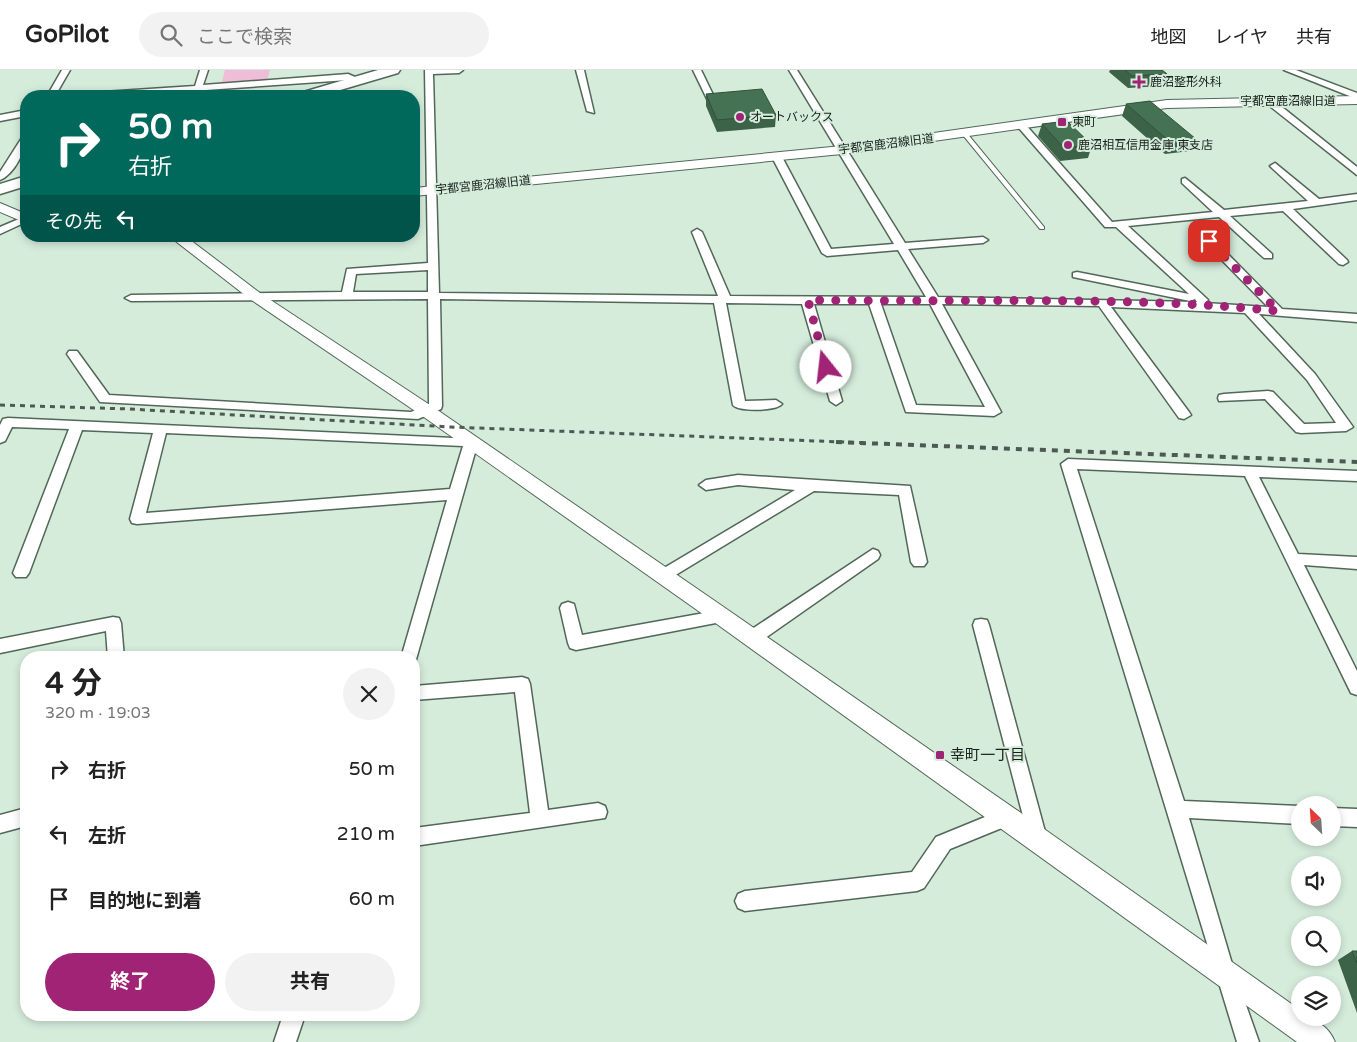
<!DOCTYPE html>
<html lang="ja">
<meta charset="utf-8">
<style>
:root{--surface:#fff;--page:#f2f2f2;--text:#222;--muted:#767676;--line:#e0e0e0;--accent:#a02376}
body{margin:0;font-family:"Varela Round","Noto Sans JP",sans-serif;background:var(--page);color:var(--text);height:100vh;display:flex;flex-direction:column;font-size:19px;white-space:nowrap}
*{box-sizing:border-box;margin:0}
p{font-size:16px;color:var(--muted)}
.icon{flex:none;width:28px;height:28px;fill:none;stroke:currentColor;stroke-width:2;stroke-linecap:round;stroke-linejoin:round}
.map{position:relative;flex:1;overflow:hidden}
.panel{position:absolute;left:20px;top:581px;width:400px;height:370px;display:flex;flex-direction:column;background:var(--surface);border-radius:20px;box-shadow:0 2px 8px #0003}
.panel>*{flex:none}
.hud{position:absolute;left:20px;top:20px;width:400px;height:152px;border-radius:20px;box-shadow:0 2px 8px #0003;background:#00695c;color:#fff;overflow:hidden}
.needle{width:32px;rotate:335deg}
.buttons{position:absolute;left:1291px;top:726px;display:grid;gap:10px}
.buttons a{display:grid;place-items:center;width:50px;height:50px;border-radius:50%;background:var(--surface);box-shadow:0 2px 8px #0003;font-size:25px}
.pin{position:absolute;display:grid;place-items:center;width:42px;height:42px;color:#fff;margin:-21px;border-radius:10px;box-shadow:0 2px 8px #0006}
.me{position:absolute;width:55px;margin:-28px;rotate:344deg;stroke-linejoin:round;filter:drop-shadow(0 0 4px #0008)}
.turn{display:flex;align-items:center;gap:18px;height:105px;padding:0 25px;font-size:22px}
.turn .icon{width:65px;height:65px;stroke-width:2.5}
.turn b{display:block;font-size:35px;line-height:42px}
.then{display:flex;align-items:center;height:48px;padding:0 25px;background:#0003;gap:10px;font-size:19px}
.round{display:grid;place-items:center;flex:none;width:52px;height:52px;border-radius:26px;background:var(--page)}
.headline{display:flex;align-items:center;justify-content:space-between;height:85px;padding:0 25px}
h1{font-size:30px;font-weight:700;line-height:38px}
.cta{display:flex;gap:10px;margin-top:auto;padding:10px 25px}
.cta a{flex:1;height:58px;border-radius:30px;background:var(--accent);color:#fff;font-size:20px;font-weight:700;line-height:58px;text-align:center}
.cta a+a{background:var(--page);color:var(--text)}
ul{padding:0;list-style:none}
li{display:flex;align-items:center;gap:15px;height:65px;padding:0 25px}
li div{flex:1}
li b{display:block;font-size:19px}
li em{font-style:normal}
header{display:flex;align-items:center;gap:30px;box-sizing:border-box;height:70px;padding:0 25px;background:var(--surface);border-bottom:1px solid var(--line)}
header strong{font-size:24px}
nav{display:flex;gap:28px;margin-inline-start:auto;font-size:18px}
.search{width:350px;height:45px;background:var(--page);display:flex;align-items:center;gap:12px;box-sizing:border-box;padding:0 18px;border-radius:28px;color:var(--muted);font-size:19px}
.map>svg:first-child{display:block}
</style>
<header>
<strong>GoPilot</strong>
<div class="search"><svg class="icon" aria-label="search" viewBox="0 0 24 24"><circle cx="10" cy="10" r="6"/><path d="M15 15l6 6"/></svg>ここで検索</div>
<nav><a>地図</a><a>レイヤ</a><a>共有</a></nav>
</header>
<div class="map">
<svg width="1357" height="972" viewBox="0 0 1357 972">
<rect width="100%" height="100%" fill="#d5ecdb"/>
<path fill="#eebdd7" d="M225,0H270L267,11L221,15Z"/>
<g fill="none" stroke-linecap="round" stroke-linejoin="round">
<defs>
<path id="service" d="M962,62H966L1044,157V159H1040L962,64Z"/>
<path id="minor" d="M62,0H70L55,26H47Z
M200,0H208L203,15L348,4L362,10L358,13L348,10L120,26H84L88,23L195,16Z
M425,0H463L459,3L433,4L439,223L718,226L692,162L697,159L702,162L730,226L926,227L898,180L827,186L822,183L772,87L774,85L782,87L831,179L894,174L789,0H797L905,173L983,167L988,170L983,173L908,179L938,227L1197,232L1195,229L1190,231L1073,207V203L1077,202L1189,224L1116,157H1105L1018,57V53H1024L1112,152L1213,142L1182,113V109L1185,108L1224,140L1308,131L1272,98L1270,96L1275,93L1319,129L1357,124V130L1293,139L1347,190L1348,192L1343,195L1339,194L1283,141L1230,146L1272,184V188H1264L1219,147L1128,156L1206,228L1208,230L1205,233L1268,237L1205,173L1204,171L1209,168L1213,169L1282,239L1357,244V252L1259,244L1315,304L1353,357L1346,361L1301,363L1296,362L1265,329L1219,331L1218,328L1219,325L1224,324L1268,321L1273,322L1304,354L1336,353L1307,310L1245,243L1111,237L1189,342L1191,345L1184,349L1179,348L1099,236L942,234L1001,342L994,346L906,342L869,234H814L842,331L836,335L830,331L802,234L726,233L745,331L776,330L782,334C777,341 738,342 733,335L714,233L440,229L442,336L441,339L418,349L100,332L67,284L69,281H77L109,325L411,342L429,334L428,229L131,231L125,228L131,225L342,222L347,199L428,193ZM428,200V222H353L356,204ZM881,234H930L985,337L916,335Z
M576,0H584L594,43L587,41Z
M693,0H701L717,33L716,35L709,33Z
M1284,0H1296L1357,23V29Z
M1266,29H1272L1357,97V105L1266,33Z
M26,40V46L0,51V45Z
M26,65C27,79 14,105 0,110V102L23,66Z
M26,146V152L0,164V157Z
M8,348L476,369L478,372L415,593L414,588H401L447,430L137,454L132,453L130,449L153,363L82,360L29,503L26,507H16L13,503L69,359L12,357L5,371L0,373V355L3,349ZM166,363L463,376L450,419L146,443Z
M1068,389L1357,401V411L1259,407L1298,484L1357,487V499L1304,495L1357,601V625L1351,623L1245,406L1077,399L1184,731L1300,736V754L1189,748L1235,904L1259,972H1237L1061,394Z
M738,405L910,416L927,492L924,496H914L911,492L899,425L814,421L669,509H659L656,505L659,501L795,420L738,415L706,420L699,415L706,410Z
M873,479L878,481L880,485L878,489L758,573L752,575L746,573L744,568L746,563Z
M568,532L574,534L582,565L721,540L727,542L729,546L727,550L721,552L576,580L570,578L568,573L560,538L562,534Z
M113,547L119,548L121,553L124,588H108L106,561L0,583V569Z
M981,549L987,550L989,555L1047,769L1045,775L1038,778L1031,775L1029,769L973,555L975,550Z
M522,607L528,609L530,614L548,740L598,733L605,736L607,742L605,748L414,776V758L530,743L515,622L414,630V616Z
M26,738V756L0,763V745Z
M1007,738L1014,741L1016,747L1014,753L950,779L924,818L917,821L745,841L738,838L735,831L738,824L745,821L912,802L936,767Z
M1332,738L1357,739V757L1332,756Z
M283,945H305L296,972H274Z"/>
<path id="tertiary" d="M1357,26V34L1167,38L842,84L414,126V118L842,76L1167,30Z
M0,133L26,144V153L0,142Z
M169,166H185L260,223L433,337L728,540L1047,761L1300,940V948C1316,948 1329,957 1335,972H1297L714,552L421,345L250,229Z"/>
<path id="primary" d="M378,0H400L398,3L320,26H298L300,23Z
M26,106V116L0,124V114Z"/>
</defs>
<use href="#service" stroke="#526758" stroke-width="2"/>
<use href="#minor" stroke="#526758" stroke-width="3"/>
<use href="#tertiary" stroke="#526758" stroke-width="2"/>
<use href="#primary" stroke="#526758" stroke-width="3"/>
<use href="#service" fill="#fff" fill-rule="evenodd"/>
<use href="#minor" fill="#fff" fill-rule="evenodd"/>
<use href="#tertiary" fill="#fff" fill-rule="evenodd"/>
<use href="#primary" fill="#fff" fill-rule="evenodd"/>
<path stroke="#4d5a51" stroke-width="3" stroke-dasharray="5 5" stroke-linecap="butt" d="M0,335L129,339L451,357L869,373"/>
<path stroke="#4d5a51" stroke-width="4" stroke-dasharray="6 6" stroke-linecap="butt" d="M836,372L1357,392"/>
</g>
<path fill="#3c6248" d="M1110,0H1162L1167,4L1162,16L1128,18L1109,2Z
M706,24L776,45L775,57L717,62L706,36Z
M1126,34L1196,69L1190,81L1165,84L1122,46Z
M1042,54L1092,75L1088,88L1060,91L1038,66Z
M1352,881H1357V943L1338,890Z"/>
<path fill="#467254" stroke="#31503b" d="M1125,0H1162L1167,4L1132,6Z
M762,19L776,45L717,50L706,24Z
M1150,31L1196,69L1170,72L1126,34Z
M1067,51L1092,75L1064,78L1042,54Z
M1352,881H1357V893Z"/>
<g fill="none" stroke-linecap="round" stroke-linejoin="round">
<path stroke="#a02376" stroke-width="9" stroke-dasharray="0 16.2" d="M826,297L808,230C964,233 1122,225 1278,241L1209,171"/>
</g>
<g fill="#a02376" stroke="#d5ecdb" stroke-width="2">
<path d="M1136.5 4.5h5v5h5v5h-5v5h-5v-5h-5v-5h5z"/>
<circle cx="740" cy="47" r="5"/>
<rect x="1057" y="47" width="10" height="10" rx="2.5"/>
<circle cx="1068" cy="75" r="5"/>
<rect x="935" y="680" width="10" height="10" rx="2.5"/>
</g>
<g text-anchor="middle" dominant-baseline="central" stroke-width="4" stroke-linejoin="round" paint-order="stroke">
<g font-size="12" fill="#17201a" stroke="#d5ecdb" text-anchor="start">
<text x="1150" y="12">鹿沼整形外科</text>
<text x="750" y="47">オートバックス</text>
<text x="1072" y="52">東町</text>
<text x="1078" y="75">鹿沼相互信用金庫 東支店</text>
</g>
<g font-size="12" fill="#17201a" stroke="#d5ecdb">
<text x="1288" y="31">宇都宮鹿沼線旧道</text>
<text transform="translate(886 74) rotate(-7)">宇都宮鹿沼線旧道</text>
<text transform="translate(483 115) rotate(-6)">宇都宮鹿沼線旧道</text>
</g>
<g font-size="15" fill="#17201a" stroke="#d5ecdb" text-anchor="start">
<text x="950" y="685">幸町一丁目</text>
</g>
</g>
</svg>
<div class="buttons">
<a><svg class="needle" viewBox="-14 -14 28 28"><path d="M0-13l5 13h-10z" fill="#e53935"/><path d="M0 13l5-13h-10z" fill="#767676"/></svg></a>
<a><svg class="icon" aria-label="sound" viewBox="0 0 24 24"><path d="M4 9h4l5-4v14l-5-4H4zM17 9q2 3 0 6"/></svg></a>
<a><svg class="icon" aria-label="search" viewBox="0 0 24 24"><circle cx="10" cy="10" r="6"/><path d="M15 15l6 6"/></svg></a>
<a><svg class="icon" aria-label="layers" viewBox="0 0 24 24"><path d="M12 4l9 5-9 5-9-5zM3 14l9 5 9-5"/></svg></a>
</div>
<div class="pin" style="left:1209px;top:171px;background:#d93025"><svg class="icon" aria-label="arrive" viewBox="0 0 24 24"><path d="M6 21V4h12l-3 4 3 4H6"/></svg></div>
<svg class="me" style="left:826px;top:297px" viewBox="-20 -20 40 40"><circle r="19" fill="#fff"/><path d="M0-13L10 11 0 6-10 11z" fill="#a02376"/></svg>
<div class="hud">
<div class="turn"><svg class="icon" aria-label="right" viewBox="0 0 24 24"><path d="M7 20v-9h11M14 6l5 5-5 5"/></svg><div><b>50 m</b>右折</div></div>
<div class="then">その先<svg class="icon" aria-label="left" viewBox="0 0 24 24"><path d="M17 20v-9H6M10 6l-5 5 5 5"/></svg></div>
</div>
<section class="panel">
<div class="headline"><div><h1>4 分</h1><p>320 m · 19:03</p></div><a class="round"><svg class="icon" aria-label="close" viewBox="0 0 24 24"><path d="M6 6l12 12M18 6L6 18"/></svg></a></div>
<ul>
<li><svg class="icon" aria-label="right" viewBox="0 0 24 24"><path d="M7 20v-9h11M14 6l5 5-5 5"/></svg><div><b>右折</b></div><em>50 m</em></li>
<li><svg class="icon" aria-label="left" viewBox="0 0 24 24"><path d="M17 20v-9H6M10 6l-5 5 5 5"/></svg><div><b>左折</b></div><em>210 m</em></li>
<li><svg class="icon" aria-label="arrive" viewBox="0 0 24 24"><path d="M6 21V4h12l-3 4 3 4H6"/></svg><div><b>目的地に到着</b></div><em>60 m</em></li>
</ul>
<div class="cta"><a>終了</a><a>共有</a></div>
</section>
</div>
